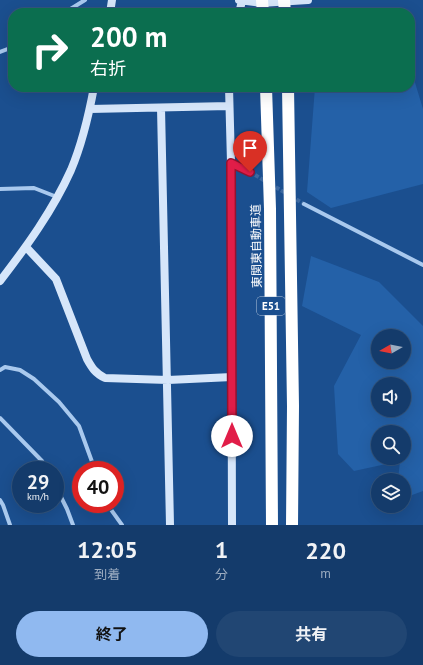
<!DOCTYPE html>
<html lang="ja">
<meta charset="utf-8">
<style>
:root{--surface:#143b6b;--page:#214673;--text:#f1f3f6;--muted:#9dadc1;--line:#33557e;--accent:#90b9f0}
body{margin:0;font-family:"PT Sans","Noto Sans JP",sans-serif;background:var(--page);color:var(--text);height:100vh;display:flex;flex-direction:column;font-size:15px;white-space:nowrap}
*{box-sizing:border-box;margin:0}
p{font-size:13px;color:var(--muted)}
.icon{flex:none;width:22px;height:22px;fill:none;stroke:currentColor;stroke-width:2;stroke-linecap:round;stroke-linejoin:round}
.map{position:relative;height:525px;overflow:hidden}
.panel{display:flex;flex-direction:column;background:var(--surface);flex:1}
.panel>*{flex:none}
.top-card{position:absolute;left:8px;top:8px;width:407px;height:84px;border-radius:16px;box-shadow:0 4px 16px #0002,0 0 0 1px var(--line);background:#0b6e4f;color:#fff;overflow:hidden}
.needle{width:26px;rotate:261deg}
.controls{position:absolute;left:371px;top:329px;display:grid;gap:8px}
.controls a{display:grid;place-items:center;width:40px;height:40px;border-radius:50%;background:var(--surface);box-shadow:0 4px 16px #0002,0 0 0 1px var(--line);font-size:20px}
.speed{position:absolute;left:12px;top:461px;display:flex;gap:8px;font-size:20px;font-weight:700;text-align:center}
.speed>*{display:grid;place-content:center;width:52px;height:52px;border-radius:50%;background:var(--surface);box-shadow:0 4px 16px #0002,0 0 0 1px var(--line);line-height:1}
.speed small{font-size:10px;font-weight:400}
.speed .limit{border:6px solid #d22;background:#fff;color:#111}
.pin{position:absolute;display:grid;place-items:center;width:34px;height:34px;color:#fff;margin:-41px -17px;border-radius:50% 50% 50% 0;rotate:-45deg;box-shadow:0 0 4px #0007}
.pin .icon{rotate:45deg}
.me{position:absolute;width:44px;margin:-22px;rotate:0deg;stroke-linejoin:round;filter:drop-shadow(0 0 3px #0008)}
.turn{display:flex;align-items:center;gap:14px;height:84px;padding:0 16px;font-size:18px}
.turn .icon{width:52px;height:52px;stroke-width:2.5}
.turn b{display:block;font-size:28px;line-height:34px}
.eta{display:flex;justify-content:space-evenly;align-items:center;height:68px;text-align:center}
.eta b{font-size:24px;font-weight:700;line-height:28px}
.action{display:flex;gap:8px;margin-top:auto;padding:8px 16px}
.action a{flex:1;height:46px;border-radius:24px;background:var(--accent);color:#111;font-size:16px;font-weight:700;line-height:46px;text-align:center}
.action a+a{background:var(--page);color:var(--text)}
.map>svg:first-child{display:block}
</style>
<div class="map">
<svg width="423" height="525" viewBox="0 0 423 525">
<rect width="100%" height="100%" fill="#1b4f8f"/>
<path fill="#2461a8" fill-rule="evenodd" d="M410,66L423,109V184L331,208L307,192L315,87H410Z
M311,256L379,282L423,326V491L404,498V480H398L400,461L354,471L338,454L334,386L361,335L302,306ZM378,336H404V362H378ZM378,384H404V410H378ZM378,432H404V458H378Z"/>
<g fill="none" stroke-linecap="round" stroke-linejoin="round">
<path stroke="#3d69a0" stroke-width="4" stroke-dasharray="4 2" stroke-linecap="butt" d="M250,172L304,204"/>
<path stroke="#a9c9ee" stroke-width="4" d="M64,13L85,0
M0,52L13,47
M231,163L250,172
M0,189L34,188L57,197
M304,204L423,265
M0,370L5,367L20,370L34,379L59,402L79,426L95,470
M0,418L42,461L47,470
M55,485L67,509L73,525
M0,500L3,505L10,525
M107,504L122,525"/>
<path stroke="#d6e6fa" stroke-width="8" d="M239,0L261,3L308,0
M110,13L112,0
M239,13L242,1
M229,87L231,163L232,525
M161,108L170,525
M90,109L229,106
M26,247L56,279L87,359C92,368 95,373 105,378L168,380L232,377
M0,281C27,246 53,210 71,170C82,144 89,114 94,87"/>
<path stroke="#fff" stroke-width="12" d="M262,0L263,13
M284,0L285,13
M266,87L270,209L272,525
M288,87L293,406L292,525"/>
</g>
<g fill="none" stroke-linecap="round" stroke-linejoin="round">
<defs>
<path id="route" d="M232,436L231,163L250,172"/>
</defs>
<use href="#route" stroke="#92132f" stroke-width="10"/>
<use href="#route" stroke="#e11d48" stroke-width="7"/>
</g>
<g text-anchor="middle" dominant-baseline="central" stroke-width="4" stroke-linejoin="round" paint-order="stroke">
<rect fill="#1b4f8f" stroke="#bbcadd" stroke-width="1" x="257" y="297" width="28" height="18" rx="3"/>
<g font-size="11" font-weight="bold" fill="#fff">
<text x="271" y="306">E51</text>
</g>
<g font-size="12" fill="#fff" stroke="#1b4f8f">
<text transform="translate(256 246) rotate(-91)">東関東自動車道</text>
</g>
</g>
</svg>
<div class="controls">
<a><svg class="needle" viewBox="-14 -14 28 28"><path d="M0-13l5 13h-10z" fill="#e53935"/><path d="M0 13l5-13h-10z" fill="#9dadc1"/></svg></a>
<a><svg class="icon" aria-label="sound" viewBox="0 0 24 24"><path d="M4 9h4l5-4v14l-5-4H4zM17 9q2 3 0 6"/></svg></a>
<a><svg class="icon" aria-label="search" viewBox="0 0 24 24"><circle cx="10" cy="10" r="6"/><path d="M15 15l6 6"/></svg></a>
<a><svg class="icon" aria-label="layers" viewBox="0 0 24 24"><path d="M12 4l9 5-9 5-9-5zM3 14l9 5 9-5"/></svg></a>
</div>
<div class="speed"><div>29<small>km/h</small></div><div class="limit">40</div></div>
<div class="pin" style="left:250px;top:172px;background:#d93025"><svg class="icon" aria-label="arrive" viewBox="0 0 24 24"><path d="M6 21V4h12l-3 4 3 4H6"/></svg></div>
<svg class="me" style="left:232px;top:436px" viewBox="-20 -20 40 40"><circle r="19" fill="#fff"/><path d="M0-13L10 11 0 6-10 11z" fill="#e11d48"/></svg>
<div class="top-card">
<div class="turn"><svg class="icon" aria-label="right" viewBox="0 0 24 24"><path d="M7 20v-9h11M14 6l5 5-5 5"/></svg><div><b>200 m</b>右折</div></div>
</div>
</div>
<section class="panel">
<div class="eta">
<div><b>12:05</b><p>到着</p></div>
<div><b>1</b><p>分</p></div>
<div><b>220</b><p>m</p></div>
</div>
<div class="action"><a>終了</a><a>共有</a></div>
</section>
